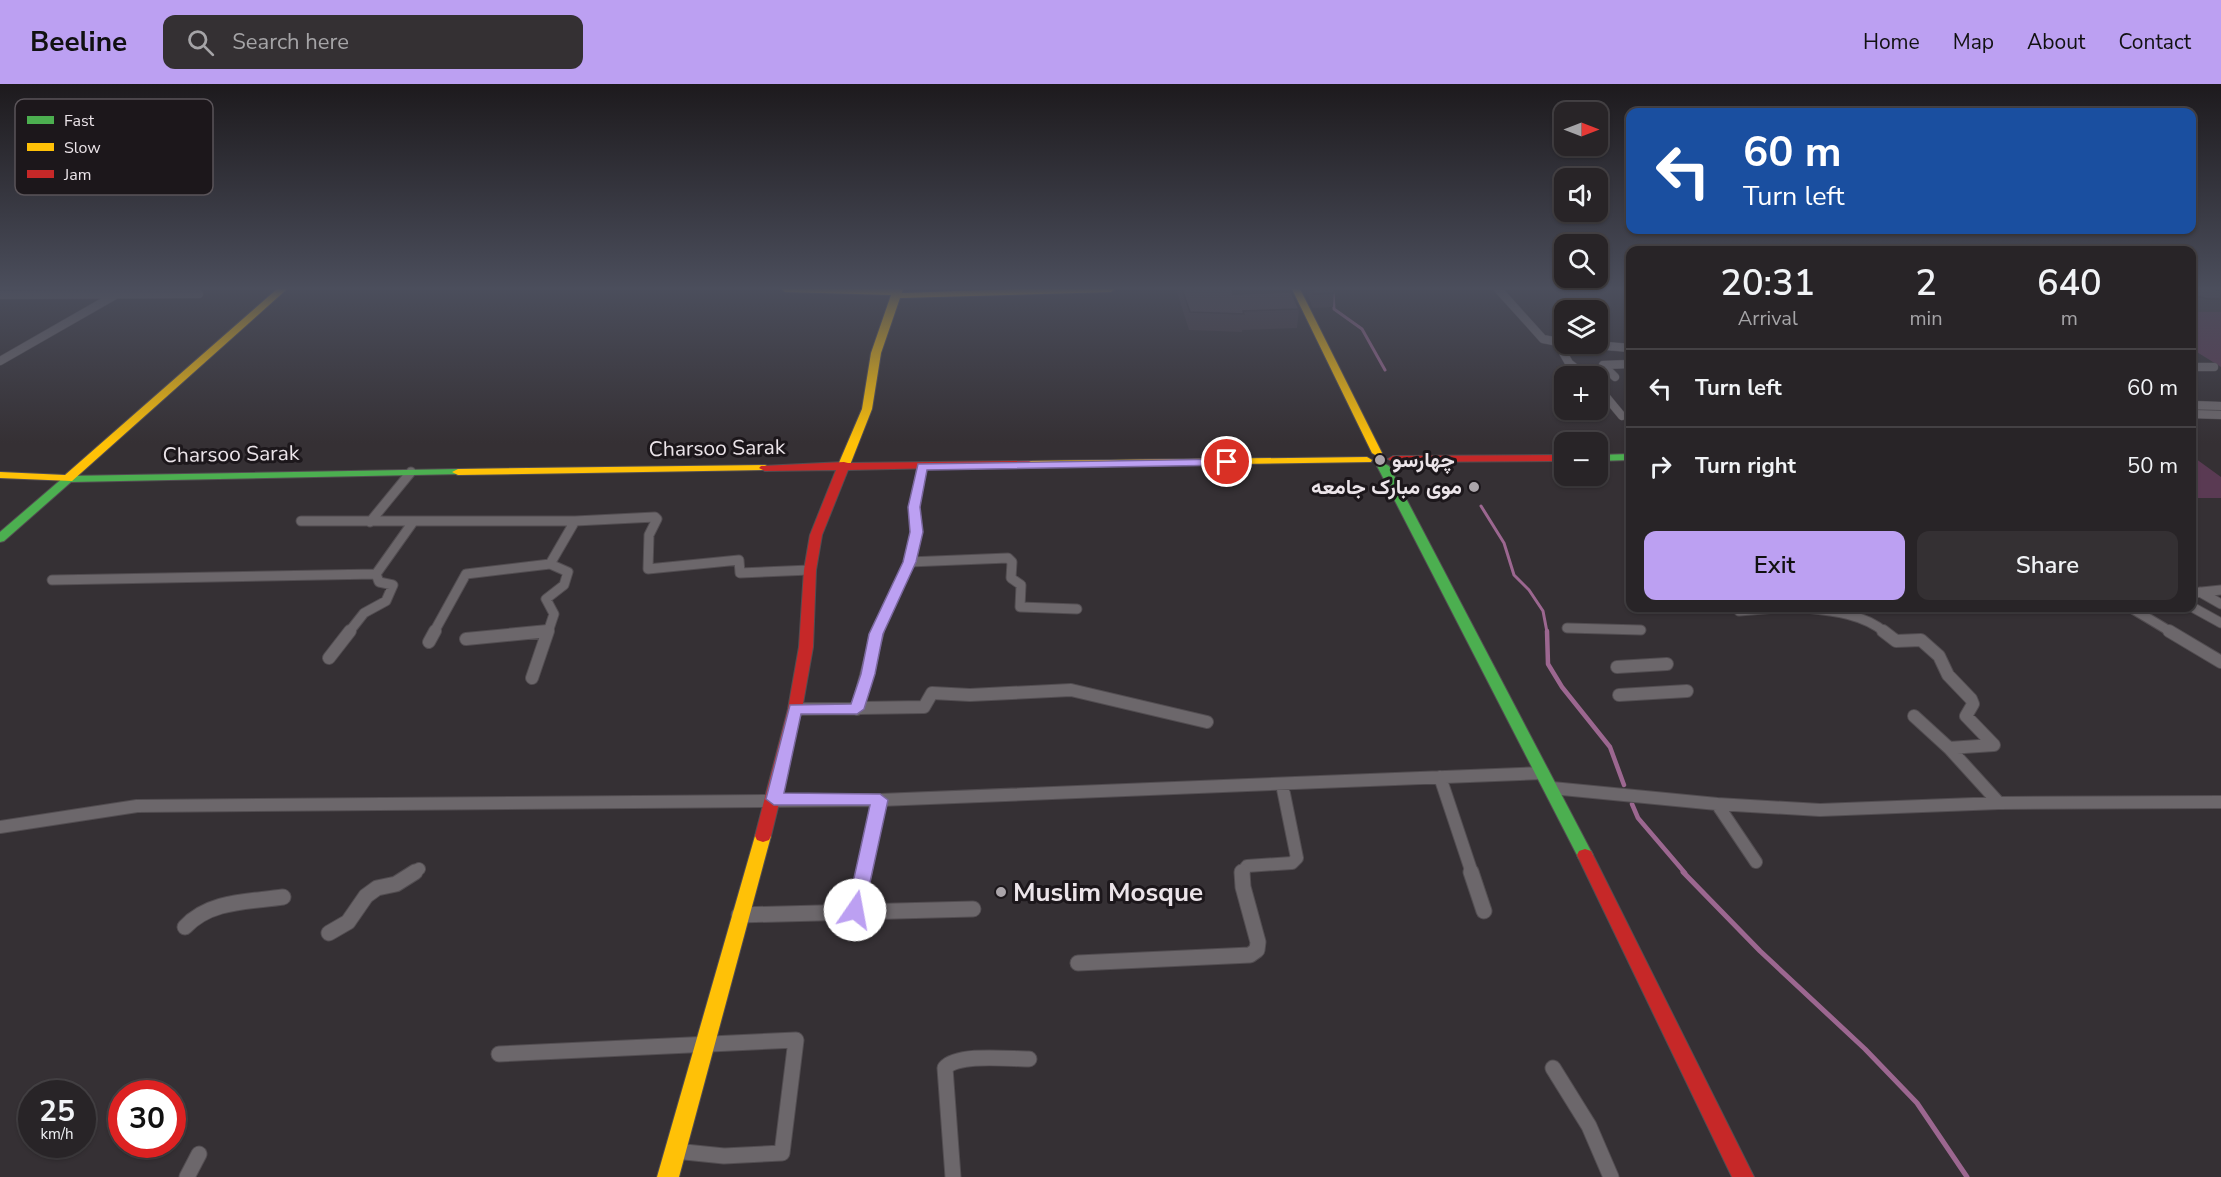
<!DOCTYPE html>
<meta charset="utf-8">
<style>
:root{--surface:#282427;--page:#343033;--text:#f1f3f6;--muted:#a5a4a7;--line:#444144;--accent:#bca0f2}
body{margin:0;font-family:"Nunito Sans",Vazirmatn,sans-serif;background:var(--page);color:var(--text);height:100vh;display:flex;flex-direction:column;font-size:22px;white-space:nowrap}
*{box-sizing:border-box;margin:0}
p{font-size:20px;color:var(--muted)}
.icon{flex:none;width:33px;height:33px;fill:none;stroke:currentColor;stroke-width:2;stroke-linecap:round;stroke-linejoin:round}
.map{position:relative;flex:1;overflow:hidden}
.panel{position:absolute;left:1626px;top:162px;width:570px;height:366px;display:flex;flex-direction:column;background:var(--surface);border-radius:12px;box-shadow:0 2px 4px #0004,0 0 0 2px var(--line)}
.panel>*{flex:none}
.banner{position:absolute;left:1626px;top:24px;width:570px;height:126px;border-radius:12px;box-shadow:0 2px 4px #0004,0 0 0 2px var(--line);background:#1a4fa0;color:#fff;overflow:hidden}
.needle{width:39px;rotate:90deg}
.fabs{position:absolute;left:1554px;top:18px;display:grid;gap:12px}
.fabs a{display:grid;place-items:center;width:54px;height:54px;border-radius:12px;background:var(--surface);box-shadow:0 2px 4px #0004,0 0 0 2px var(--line);font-size:30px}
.speed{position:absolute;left:18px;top:996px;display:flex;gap:12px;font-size:30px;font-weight:700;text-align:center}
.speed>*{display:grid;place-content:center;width:78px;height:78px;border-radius:50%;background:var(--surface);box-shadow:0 2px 4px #0004,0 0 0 2px var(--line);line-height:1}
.speed small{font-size:15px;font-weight:400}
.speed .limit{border:9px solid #d22;background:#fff;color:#111}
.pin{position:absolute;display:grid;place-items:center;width:51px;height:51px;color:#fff;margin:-26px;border:3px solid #fff;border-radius:50%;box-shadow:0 2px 6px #0007}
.me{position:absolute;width:66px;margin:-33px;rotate:12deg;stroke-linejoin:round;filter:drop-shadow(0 0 4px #0008)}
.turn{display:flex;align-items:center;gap:21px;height:126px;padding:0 18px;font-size:27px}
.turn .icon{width:78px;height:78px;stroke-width:2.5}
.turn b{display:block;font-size:42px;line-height:51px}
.eta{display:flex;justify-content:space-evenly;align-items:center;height:102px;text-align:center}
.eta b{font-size:36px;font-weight:600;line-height:42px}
.cta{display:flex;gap:12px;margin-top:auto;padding:12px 18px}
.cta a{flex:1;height:69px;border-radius:12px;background:var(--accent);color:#111;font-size:24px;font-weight:600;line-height:69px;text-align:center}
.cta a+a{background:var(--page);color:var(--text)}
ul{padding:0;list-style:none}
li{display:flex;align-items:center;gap:18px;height:78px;padding:0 18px;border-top:2px solid var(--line)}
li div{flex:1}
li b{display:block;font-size:22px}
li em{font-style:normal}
header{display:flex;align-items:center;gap:36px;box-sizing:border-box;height:84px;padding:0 30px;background:var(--accent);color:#111}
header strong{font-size:28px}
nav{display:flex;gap:33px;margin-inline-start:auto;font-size:21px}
.search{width:420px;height:54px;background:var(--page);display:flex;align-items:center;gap:15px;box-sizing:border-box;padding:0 21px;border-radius:12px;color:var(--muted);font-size:22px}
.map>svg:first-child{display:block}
</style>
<header>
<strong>Beeline</strong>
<div class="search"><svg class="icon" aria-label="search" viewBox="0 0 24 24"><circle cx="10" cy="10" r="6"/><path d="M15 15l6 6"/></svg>Search here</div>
<nav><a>Home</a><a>Map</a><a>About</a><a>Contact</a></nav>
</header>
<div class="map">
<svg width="2221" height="1093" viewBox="0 0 2221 1093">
<rect width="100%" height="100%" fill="#353034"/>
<path fill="#5a3a53" d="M2192,205L2221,210V283L2192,265Z
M2192,372L2221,393V414H2192Z"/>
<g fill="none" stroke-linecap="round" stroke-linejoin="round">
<path stroke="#9c6790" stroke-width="3" d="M1333,207L1334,225L1362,245L1385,286
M1481,422L1504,459L1514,491L1529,506L1543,527L1547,548"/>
<path stroke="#9c6790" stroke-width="4.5" d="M1547,547L1548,580L1562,603L1610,663L1624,701
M1632,720L1638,734L1685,789"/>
<path stroke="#9c6790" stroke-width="5" d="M1683,788L1760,867L1865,965L1917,1019L1967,1093"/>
<defs>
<path id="street-far3" d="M1498,205L1543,255L1564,259
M0,211L199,210
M1557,258L1569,279L1585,292
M1582,260L1630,264
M0,277L117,210
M2192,283H2214
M1615,293L1603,281L1630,280
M1598,303L1622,332
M2192,321L2221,322
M2192,330L2221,331"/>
<path id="street-far2" d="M301,437H575L655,433L657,435L649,451L648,485L739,476L740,489L810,486
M370,438L411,388
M909,478L1008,474L1012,478L1011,494L1021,501L1020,523L1077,525
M52,496L376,490
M2200,508L2221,520
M2192,509L2221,506
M2192,523L2221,539
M1806,524C1835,527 1862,530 1885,548
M2131,524L2171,548
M1739,527L1776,524
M1567,544L1641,546
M349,548L364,529L386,517L393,501L379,498L376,490L413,438
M434,548L466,490L550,480
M536,548L548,547
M548,548L554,530L546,515L564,501L568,488L550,480L575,437
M877,548L909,478L916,448L914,423L922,383"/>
<path id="street-far1" d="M1883,547L1896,557L1921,556L1939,572L1948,591L1971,615L1973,620L1966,632L1994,661L1949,664
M2169,547L2221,578
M466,555L548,547
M429,558L435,547
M329,574L350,547
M1617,583L1667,580
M532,594L548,547
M1619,611L1687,607
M795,625L924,623L932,609L970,611L1071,606L1207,638
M857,625L878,547
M1914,632L1949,664L1999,719
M1440,693L1472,789
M1552,704L1717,720L1820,726L1999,719L2221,718
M1717,720L1756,778
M0,743L137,722L880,716L1543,689
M413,789L419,785
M864,789L880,716
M1242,789L1247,782L1292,779L1297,774L1282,700"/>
<path id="street" d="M1471,788L1484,827
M856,826L864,788
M739,831L973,825
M185,843C210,816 249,818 283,813
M329,849L348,838L366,812L377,804L396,800L415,788
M1078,879L1250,871L1257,866L1258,858L1243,803L1242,788
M499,970L796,956L782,1069L724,1072L675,1067
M1553,984L1589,1042L1611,1093
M187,1093L199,1070
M953,1093L945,984C958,969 1009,975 1029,975"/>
<path id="fast" d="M1630,370V376L1598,377V371Z
M1383,379L1389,382L1593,771L1591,775L1585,777L1579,775L1577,771L1377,382Z
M458,385L462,386V390L71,398L4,457L0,458V448L64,393L68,392Z"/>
<path id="slow" d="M277,205H287L72,397L0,394V388L65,391Z
M781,205H903L902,209L1017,205H1115L1111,208L900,214L881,269L872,325L850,381L844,384L838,381L862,325L871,269L891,211L785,208Z
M1292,205H1300L1382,369L1381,371L1377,372L1372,369Z
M1367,373L1372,376L1371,378L1029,383L1023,380L1029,377Z
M765,381L771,384L769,386L458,391L452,388L458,385Z
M763,746L769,748L771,752L679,1093H657L755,752L757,748Z"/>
<path id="jam" d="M1564,371V377L1393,378L1388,375L1393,372Z
M1029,377L1035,380L1033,382L848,386L822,451L816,486L813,563L802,625L771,752L769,756L763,758L757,756L755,752L788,625L799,563L804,486L810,451L836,386L765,387L759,384L761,382L844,378L848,379Z
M1585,765L1591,767L1754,1093H1732L1577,771L1579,767Z"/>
</defs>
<use href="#street-far3" stroke="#524d51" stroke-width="9"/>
<use href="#street-far2" stroke="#524d51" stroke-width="11"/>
<use href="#street-far1" stroke="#524d51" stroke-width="14"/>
<use href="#street" stroke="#524d51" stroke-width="17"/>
<use href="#fast" stroke="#524d51" stroke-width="2"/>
<use href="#slow" stroke="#524d51" stroke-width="2"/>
<use href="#jam" stroke="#524d51" stroke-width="2"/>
<use href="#street-far3" stroke="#6c676b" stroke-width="8"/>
<use href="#street-far2" stroke="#6c676b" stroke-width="9"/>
<use href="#street-far1" stroke="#6c676b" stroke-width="12"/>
<use href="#street" stroke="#6c676b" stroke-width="15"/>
<use href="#fast" fill="#4caf50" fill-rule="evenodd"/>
<use href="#slow" fill="#ffc107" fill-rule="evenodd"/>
<use href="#jam" fill="#c62828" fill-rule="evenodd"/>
</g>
<path fill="#433940" d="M1176,205H1232L1233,210L1299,225L1297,244L1242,246V248L1189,246Z
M1307,205H1334L1333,223L1313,224L1307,210Z
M2192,205L2221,207V228H2200L2192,226Z"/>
<path fill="#4e424b" stroke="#372e34" stroke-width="1.5" d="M1182,205H1232L1233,210L1291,208L1299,225L1243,227L1244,230L1190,228Z
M1312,205H1334V209L1314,210Z
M2192,205H2213L2221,207V215H2208L2192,211Z"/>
<linearGradient id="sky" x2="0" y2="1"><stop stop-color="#1d1a1d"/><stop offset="0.57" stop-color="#4b4e5c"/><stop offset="1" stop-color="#4b4e5c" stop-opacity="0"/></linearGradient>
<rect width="2221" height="359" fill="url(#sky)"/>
<path fill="#bca0f2" stroke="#7a689d" stroke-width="1.5" d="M1227,375L1233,378L1231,381L927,386L920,423L923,448L916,478L883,550L875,590L864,625L857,630H801L784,709L880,710L888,716L864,826L862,831H849L847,826L870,721H774L766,715L790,621L851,620L861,590L869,550L903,478L910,448L908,423L918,380Z"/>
<g fill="#aba5aa" stroke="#1c171b" stroke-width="2">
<circle cx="1380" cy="376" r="6"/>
<circle cx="1474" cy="403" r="6"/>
<circle cx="1001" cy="808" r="6"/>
</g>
<g text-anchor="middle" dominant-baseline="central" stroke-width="6" stroke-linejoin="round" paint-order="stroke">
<g font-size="21" fill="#ebe4e9" stroke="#1c171b">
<text transform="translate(717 364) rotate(-1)">Charsoo Sarak</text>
<text transform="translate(231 370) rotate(-1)">Charsoo Sarak</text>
</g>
<g font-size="21" font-weight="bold" fill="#ebe4e9" stroke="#1c171b" text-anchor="start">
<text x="1392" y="376">چهارسو</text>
<text x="1462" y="403" text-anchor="end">موی مبارک جامعه</text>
</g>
<g font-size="26" font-weight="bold" fill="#ebe4e9" stroke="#1c171b" text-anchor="start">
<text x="1013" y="808">Muslim Mosque</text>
</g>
</g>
<rect x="15" y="15" width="198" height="96" rx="9" fill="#1c171b" stroke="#5a5459" stroke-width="1.5"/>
<rect x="27" y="32" width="27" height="8" fill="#4caf50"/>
<rect x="27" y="59" width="27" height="8" fill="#ffc107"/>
<rect x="27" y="86" width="27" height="8" fill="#c62828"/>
<g font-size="16" fill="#ebe4e9">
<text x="64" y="42">Fast</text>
<text x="64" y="69">Slow</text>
<text x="64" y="96">Jam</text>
</g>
</svg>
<div class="fabs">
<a><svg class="needle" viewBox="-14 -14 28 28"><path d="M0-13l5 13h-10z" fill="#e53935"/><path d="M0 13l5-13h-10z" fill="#a5a4a7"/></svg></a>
<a><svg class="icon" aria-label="sound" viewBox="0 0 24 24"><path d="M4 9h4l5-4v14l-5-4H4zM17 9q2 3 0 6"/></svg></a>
<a><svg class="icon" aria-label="search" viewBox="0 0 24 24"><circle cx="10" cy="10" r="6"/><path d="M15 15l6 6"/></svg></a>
<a><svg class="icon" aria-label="layers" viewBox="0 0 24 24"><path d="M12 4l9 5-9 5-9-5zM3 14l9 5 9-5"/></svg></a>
<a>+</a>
<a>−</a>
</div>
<div class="speed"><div>25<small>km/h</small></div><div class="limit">30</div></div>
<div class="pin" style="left:1227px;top:378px;background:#d93025"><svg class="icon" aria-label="arrive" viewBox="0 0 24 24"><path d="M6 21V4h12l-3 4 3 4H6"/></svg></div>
<svg class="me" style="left:855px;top:826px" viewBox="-20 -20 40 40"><circle r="19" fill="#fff"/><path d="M0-13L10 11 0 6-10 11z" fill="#bca0f2"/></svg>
<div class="banner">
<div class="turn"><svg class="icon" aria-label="left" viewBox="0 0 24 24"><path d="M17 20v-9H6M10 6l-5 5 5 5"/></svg><div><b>60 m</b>Turn left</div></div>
</div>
<section class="panel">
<div class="eta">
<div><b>20:31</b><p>Arrival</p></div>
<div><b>2</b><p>min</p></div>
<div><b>640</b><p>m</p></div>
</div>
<ul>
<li><svg class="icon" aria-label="left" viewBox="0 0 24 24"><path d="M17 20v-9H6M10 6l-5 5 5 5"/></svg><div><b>Turn left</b></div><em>60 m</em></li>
<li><svg class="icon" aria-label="right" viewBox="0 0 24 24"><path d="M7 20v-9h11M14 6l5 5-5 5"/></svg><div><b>Turn right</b></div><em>50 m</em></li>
</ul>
<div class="cta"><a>Exit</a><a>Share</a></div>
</section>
</div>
